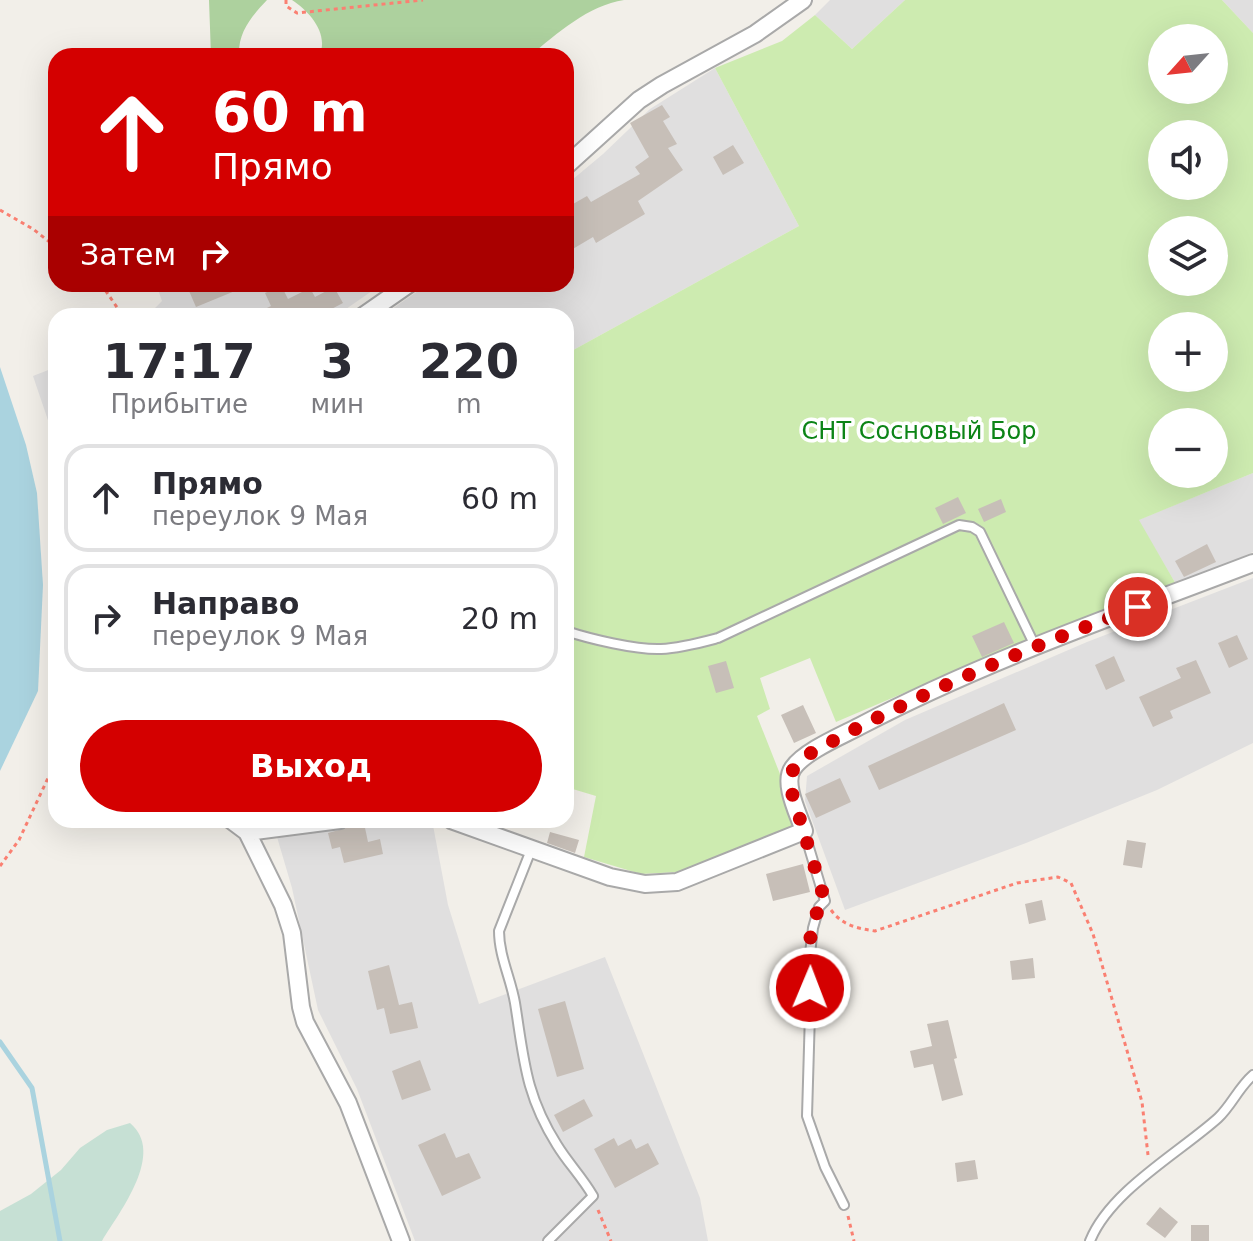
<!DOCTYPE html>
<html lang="ru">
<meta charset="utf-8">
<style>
:root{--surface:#fff;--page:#f2f2f3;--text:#2b2b33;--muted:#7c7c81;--line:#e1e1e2;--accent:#d40000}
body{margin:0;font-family:"DejaVu Sans",sans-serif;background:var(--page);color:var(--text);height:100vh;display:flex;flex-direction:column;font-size:30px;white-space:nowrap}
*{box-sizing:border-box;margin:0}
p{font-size:26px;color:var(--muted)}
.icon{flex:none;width:44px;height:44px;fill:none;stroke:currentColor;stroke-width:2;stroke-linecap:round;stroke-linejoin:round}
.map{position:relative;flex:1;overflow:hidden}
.drawer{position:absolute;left:48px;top:308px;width:526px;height:520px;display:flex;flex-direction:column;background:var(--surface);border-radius:24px;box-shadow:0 8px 32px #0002}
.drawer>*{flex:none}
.banner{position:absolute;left:48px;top:48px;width:526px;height:244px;border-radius:24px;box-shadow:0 8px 32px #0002;background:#d40000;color:#fff;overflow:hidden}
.needle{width:52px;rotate:243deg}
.fabs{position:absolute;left:1148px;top:24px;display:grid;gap:16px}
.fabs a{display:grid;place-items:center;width:80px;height:80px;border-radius:50%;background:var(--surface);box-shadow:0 8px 32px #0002;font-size:40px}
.pin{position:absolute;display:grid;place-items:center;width:68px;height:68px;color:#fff;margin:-34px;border:4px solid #fff;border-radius:50%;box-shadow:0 2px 8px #0007}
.me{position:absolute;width:88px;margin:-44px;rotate:1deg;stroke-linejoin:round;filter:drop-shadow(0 0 6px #0008)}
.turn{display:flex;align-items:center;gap:28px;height:168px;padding:0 32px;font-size:36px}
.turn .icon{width:104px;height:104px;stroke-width:2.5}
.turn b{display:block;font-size:56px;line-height:68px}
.then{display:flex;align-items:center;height:76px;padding:0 32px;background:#0003;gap:16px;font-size:30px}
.eta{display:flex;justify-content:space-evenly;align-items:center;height:136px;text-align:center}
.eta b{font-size:48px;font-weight:800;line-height:56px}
.action{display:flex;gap:16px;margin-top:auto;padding:16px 32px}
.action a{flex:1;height:92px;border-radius:48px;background:var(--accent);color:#fff;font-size:32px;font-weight:800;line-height:92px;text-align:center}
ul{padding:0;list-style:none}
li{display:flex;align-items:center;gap:24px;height:108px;margin:0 16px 12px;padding:0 16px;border:4px solid var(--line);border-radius:24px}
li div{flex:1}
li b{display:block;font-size:30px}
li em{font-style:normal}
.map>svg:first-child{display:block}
</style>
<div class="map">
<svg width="1253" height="1241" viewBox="0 0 1253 1241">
<rect width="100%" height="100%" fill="#f2efe9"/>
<path fill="#e0dfdf" d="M830,0H905L852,49L815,15Z
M1222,0H1253V33Z
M715,68L799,226L566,354V316H382L428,284H566V185L603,154L650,109Z
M156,284H382L336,316H147L162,301Z
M56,367V444L33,376Z
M1253,473V552L1177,586L1138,520Z
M1253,578V743L1157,790L1026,843L845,910L805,801L807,776L905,720L1087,642Z
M272,820H432L448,905L479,1004L605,957L700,1198L708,1241H415L357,1089L318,1010L292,888Z"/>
<path fill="#cdebb0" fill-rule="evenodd" d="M905,0H1222L1253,33V473L1139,520L1177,586L960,669L836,722L810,658L760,678L770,709L757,716L780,774L793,827L783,837L678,872L641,874L584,857L596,796L566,787V354L799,226L715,68L782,41L815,15L852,49ZM1162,38H1214V90H1162ZM1162,134H1214V186H1162ZM1162,230H1214V282H1162ZM1162,326H1214V378H1162ZM1162,422H1214V474H1162Z"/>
<path fill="#add19e" d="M209,0H267C251,17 238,32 239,56H211Z
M292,0H624C589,5 556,34 530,56H319C330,34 309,11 292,0Z"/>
<path fill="#c6e0d4" d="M130,1123C166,1153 120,1211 102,1241H0V1211L31,1194L61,1170L80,1148L107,1130Z"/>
<path fill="#aad3df" d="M0,367L26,445L37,493L43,585L38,691L0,771Z"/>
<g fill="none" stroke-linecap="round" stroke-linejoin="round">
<path stroke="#aad3df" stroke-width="5" d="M0,1042L32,1088L60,1241"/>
</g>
<path fill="#c7bfb8" d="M662,105L670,117L663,121L677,144L668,148L683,170L638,201L645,214L596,243L593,237L566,253V208L587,196L591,202L640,174L635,167L649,157L630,123Z
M733,145L744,163L723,175L713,157Z
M186,284H252L196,307Z
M281,285L288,299L310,288L315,297L334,287L343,303L318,316H251L271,306L265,293Z
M958,497L966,513L943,524L935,508Z
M1001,499L1006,512L984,522L978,509Z
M1207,544L1216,562L1184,577L1175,561Z
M1004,622L1014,643L982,657L972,636Z
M1237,635L1248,659L1229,668L1218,643Z
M1114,656L1125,681L1106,690L1095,665Z
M1196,660L1211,693L1170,711L1173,718L1153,727L1139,697L1181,678L1176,668Z
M726,661L734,688L716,693L708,666Z
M1004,703L1016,730L879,790L868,766Z
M803,705L816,733L794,743L781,715Z
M840,778L851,802L816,818L805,794Z
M364,823L368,842L380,839L383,854L344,863L340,847L332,849L328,833Z
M550,832L579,840L575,853L547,843Z
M1127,840L1146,843L1142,868L1123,865Z
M803,864L810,892L773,901L766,874Z
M1042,900L1046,920L1029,924L1025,904Z
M1033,958L1035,978L1012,980L1010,961Z
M389,965L399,1005L412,1002L418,1028L390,1034L384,1008L377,1010L368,971Z
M565,1001L584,1069L557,1077L538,1009Z
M948,1020L957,1058L954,1059L963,1095L942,1101L933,1064L914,1068L910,1051L932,1046L927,1024Z
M420,1060L431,1090L402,1100L392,1071Z
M584,1099L593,1116L563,1132L554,1115Z
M445,1133L456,1158L469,1153L481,1178L442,1196L418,1145Z
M614,1138L618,1146L631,1139L636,1149L648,1143L659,1164L615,1188L594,1149Z
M975,1160L978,1179L957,1182L955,1163Z
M1160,1207L1178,1222L1165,1238L1146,1224Z
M1191,1225H1209V1241H1191Z"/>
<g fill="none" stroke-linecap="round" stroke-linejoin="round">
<defs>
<path id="service" d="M566,631C590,639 636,650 661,649C681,648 699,643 718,638L959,525L972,527L980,532L1035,646
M804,831L825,901L819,907L813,928L809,962L810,1013L807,1116L825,1167L844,1205
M531,850L499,931C499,956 511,979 515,1003C524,1059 525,1094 557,1145C568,1163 582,1177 593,1196L548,1241
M1090,1241C1110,1191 1179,1153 1218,1118C1231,1106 1239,1087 1253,1075"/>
<path id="minor" d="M566,166L639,100L662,85L755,34L803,0
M363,316L409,284
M231,820L247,832L283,905L292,933L301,1007L305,1022L348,1103L401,1241
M451,820L610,877L645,884L677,882L804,831C799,815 782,783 793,768C805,751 841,736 860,726C986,660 1120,614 1253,563
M247,832L340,820"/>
</defs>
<use href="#service" stroke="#a9a9a9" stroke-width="12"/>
<use href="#minor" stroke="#a9a9a9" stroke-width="20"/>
<path stroke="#fa8072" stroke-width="3" stroke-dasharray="4 4" stroke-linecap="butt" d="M286,0V6L297,13L423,0
M0,210L33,229L56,247
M101,284L123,316
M0,866L19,840L56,761
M831,910C843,926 857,928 875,931L1017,883L1058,877L1071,883L1093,934L1142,1102L1148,1155
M598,1210L611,1241
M848,1216L854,1241"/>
<use href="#service" stroke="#fff" stroke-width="8"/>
<use href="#minor" stroke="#fff" stroke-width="16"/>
</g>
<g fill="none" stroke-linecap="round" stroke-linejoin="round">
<path stroke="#d40000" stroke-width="14" stroke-dasharray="0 25.2" d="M810,988C809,962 806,920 825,901L791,790C788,774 793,768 804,757C911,696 1023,650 1138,607"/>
</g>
<g text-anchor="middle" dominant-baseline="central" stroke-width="7" stroke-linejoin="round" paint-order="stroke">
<g font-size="24" fill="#0c8416" stroke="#fff">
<text x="919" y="431">СНТ Сосновый Бор</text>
</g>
</g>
</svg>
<div class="fabs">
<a><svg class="needle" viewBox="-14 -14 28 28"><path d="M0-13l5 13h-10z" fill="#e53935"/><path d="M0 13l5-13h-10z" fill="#7c7c81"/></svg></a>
<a><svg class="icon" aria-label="sound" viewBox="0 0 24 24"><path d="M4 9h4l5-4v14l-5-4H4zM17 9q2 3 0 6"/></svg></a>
<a><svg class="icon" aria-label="layers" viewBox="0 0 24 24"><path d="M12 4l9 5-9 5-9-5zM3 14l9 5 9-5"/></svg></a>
<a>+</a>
<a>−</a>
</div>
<div class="pin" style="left:1138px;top:607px;background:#d93025"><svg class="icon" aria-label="arrive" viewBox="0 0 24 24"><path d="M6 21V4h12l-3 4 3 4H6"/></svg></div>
<svg class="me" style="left:810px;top:988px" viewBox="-20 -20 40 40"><circle r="17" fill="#d40000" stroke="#fff" stroke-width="3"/><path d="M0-11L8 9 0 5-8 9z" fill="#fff"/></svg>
<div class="banner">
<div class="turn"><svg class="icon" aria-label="ahead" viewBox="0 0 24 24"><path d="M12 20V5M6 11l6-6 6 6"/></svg><div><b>60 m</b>Прямо</div></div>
<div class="then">Затем<svg class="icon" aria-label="right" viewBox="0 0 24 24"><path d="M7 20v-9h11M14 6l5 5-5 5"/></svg></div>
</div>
<section class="drawer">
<div class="eta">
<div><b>17:17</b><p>Прибытие</p></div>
<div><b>3</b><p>мин</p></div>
<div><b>220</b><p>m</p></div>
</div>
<ul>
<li><svg class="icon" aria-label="ahead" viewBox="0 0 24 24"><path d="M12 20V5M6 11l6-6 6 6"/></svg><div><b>Прямо</b><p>переулок 9 Мая</p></div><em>60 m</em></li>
<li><svg class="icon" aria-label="right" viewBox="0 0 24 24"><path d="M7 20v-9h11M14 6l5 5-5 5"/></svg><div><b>Направо</b><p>переулок 9 Мая</p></div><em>20 m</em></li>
</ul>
<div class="action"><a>Выход</a></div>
</section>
</div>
